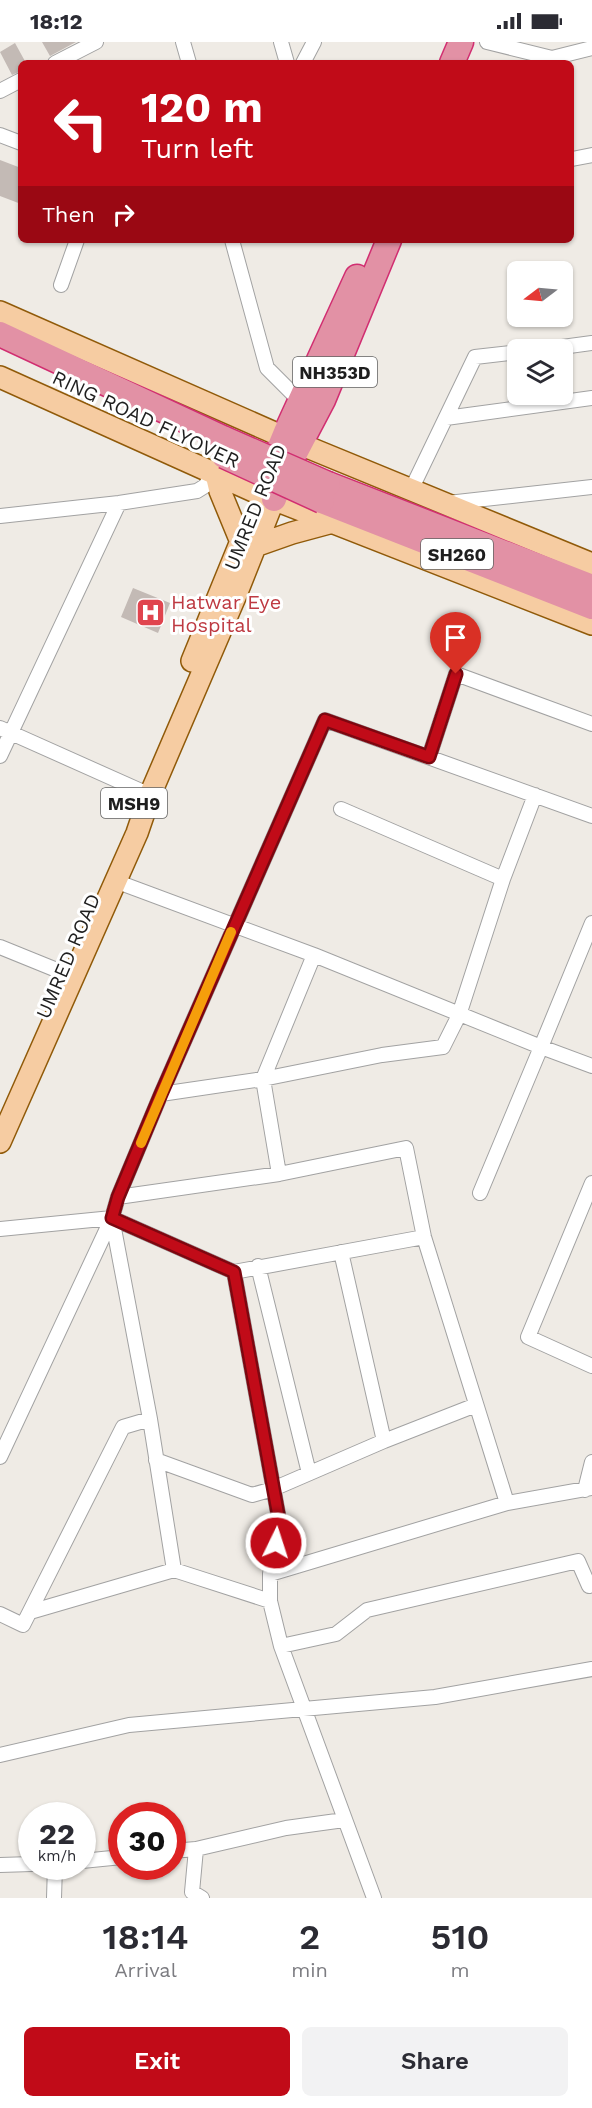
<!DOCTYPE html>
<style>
:root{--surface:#fff;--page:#f2f2f3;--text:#2b2b33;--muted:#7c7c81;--accent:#c10b18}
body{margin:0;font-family:"Work Sans",sans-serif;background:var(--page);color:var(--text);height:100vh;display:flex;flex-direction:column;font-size:22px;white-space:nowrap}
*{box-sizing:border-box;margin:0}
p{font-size:20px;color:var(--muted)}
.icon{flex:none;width:33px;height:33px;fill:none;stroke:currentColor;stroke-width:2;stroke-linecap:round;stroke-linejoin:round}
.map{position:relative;height:1856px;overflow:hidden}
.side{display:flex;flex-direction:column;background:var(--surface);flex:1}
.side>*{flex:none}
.guide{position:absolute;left:18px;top:18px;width:556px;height:183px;border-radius:9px;box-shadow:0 2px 4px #0004;background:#c10b18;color:#fff;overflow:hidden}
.needle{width:39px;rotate:254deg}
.buttons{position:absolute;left:507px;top:219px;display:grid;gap:12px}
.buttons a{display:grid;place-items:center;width:66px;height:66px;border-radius:9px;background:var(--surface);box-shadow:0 2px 4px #0004;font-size:30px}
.speed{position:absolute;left:18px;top:1760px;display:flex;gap:12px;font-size:30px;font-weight:700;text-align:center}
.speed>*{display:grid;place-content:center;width:78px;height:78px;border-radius:50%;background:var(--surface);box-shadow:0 2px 4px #0004;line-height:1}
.speed small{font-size:15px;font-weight:400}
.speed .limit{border:9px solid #d22;background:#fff;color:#111}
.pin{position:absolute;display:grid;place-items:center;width:51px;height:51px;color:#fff;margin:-62px -26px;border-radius:50% 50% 50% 0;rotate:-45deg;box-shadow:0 0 6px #0007}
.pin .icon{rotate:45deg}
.me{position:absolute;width:66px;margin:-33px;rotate:4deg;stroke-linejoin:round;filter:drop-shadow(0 0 4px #0008)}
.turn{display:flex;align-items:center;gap:21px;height:126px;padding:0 24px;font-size:27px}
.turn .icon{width:78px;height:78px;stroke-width:2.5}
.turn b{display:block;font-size:42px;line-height:51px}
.then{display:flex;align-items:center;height:57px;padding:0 24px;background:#0003;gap:12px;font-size:22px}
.eta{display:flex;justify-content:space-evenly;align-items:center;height:102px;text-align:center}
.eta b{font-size:36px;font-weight:600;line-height:42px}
.primary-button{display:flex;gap:12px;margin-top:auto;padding:12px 24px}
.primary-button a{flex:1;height:69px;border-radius:9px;background:var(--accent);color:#fff;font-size:24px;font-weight:600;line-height:69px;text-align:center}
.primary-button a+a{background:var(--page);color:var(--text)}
.status{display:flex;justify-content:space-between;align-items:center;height:42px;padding:0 30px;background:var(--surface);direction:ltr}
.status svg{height:16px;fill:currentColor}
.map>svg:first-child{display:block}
</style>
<div class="status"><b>18:12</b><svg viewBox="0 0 49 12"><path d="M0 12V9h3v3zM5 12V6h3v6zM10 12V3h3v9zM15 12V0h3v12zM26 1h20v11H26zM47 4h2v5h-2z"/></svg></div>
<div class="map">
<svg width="592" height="1856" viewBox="0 0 592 1856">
<rect width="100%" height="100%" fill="#efebe5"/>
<path fill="#c3bab5" d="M42,0H76L50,14Z
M15,1L26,21H21V29L12,33L0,10Z
M0,118L21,126V162L0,154Z
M133,546L170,561L158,591L121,575Z"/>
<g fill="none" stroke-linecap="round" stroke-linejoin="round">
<defs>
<path id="street" d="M183,0L189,21
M281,0L287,21
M487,0L552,16L592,6
M55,21L96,0
M303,21L314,0
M0,49L21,38
M0,93L21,101
M572,117L592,113
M232,198L267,326L300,359
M61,243L77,198
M540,308L592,301
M446,376L592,356
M411,448L475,315L518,310
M448,461L592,445
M0,474L119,461L197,449L205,444L216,427
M0,686L150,753
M0,714L119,461
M429,715L456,632L592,682
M341,767L503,837
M115,839L314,913L541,1005L592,881
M0,905L74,935
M161,1052L263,1037L382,1013L443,1005L459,973L503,837L535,753
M279,1132L263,1037L314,913
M592,1141L528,1295L592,1324
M480,1151L541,1005L592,1024
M118,1155L279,1132L406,1106L424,1195L507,1461L270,1532
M0,1187L112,1176L234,1230L279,1477L270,1532V1559L281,1604L374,1856
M341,1210L384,1399
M258,1224L309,1431
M234,1230L424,1195
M0,1415L112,1176L118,1155L161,1052L325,678L592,774
M156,1418L252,1453L273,1447L384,1399L476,1363
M585,1448L592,1420
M507,1461L592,1446
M174,1528L270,1559
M30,1570L174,1528L150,1377
M0,1572L23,1583L123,1385L150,1377L112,1176
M281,1604L336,1592L367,1568L578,1519L589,1544L592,1542
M0,1713L129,1683L435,1655L592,1627
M172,1809L196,1807
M82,1819L122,1815
M0,1823L32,1822
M54,1856L55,1824
M202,1856L192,1850L196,1807L286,1786L344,1778"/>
<path id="primary" d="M0,270L295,400L592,522
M0,335L260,452L592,582
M216,432L220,449L241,500
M255,504L292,491L329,481
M192,619L248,482
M0,1100L137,791L150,753L235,555L274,457"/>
<path id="highway" d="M452,21L461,0
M0,292L225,397
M267,436L286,390L357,235
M328,442L592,545
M274,457L280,440L323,358L389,198
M322,459L592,565"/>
</defs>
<use href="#street" stroke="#a2a2a2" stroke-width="16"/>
<use href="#primary" stroke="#905a09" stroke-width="24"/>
<use href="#highway" stroke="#d12e71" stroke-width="27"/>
<use href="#street" stroke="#fff" stroke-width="14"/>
<use href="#primary" stroke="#f6cca2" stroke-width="21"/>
<use href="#highway" stroke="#e291a5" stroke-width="24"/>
<defs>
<path id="highway-bridge" d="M225,397L328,442
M224,414L322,459"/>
</defs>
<use href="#highway-bridge" stroke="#d12e71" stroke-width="27" stroke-linecap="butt"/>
<use href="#highway-bridge" stroke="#e291a5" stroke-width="24"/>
</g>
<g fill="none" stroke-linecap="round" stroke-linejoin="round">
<defs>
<path id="route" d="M276,1501L279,1477L234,1230L112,1176L118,1155L161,1052L325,678L429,715L456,632"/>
</defs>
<use href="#route" stroke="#7d0710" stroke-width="15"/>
<use href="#route" stroke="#c10b18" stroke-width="10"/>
<path stroke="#f59e0b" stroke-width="10" d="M141,1101L231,890"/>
</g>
<defs>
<symbol id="hospital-square" viewBox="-11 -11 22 22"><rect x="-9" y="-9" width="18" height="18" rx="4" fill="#e0444e" stroke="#fff"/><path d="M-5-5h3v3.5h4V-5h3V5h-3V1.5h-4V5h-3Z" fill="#fff"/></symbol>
</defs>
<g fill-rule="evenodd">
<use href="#hospital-square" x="134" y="554" width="33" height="33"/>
</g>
<g text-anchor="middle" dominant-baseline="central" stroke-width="6" stroke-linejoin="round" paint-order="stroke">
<g fill="#fff" stroke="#626262" stroke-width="1.5">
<rect x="293" y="315" width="84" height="30" rx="4.5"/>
<rect x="421" y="497" width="72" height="30" rx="4.5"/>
<rect x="101" y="746" width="66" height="30" rx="4.5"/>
</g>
<g font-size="18" font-weight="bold" fill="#1e1e1e">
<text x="335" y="330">NH353D</text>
<text x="457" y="512">SH260</text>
<text x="134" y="761">MSH9</text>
</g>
<g font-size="20" fill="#1e1e1e" stroke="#fff">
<text transform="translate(146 377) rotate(25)">RING ROAD FLYOVER</text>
<text transform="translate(255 465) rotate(-68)">UMRED ROAD</text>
<text transform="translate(68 914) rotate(-67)">UMRED ROAD</text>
</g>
<g font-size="20" fill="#be3a42" stroke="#fff" text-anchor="start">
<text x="171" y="560">Hatwar Eye<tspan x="171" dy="23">Hospital</tspan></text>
</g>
</g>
</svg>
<div class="buttons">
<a><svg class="needle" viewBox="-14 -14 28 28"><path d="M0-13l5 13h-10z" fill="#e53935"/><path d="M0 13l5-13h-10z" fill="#7c7c81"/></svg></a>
<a><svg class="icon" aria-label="layers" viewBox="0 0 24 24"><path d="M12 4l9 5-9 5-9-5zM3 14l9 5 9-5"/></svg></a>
</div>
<div class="speed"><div>22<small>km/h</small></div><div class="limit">30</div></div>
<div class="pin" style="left:456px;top:632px;background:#d93025"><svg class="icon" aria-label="arrive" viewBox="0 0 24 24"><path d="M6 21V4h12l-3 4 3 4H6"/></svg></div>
<svg class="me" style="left:276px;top:1501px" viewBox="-20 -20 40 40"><circle r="17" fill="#c10b18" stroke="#fff" stroke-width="3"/><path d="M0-11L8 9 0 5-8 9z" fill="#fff"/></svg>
<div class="guide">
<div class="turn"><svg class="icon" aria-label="left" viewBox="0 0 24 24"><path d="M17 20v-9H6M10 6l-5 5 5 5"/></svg><div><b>120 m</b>Turn left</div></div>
<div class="then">Then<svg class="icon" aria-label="right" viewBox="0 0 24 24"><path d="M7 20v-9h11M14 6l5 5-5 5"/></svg></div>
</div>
</div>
<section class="side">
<div class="eta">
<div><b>18:14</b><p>Arrival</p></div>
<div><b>2</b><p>min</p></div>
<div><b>510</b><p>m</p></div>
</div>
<div class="primary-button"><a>Exit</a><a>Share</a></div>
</section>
